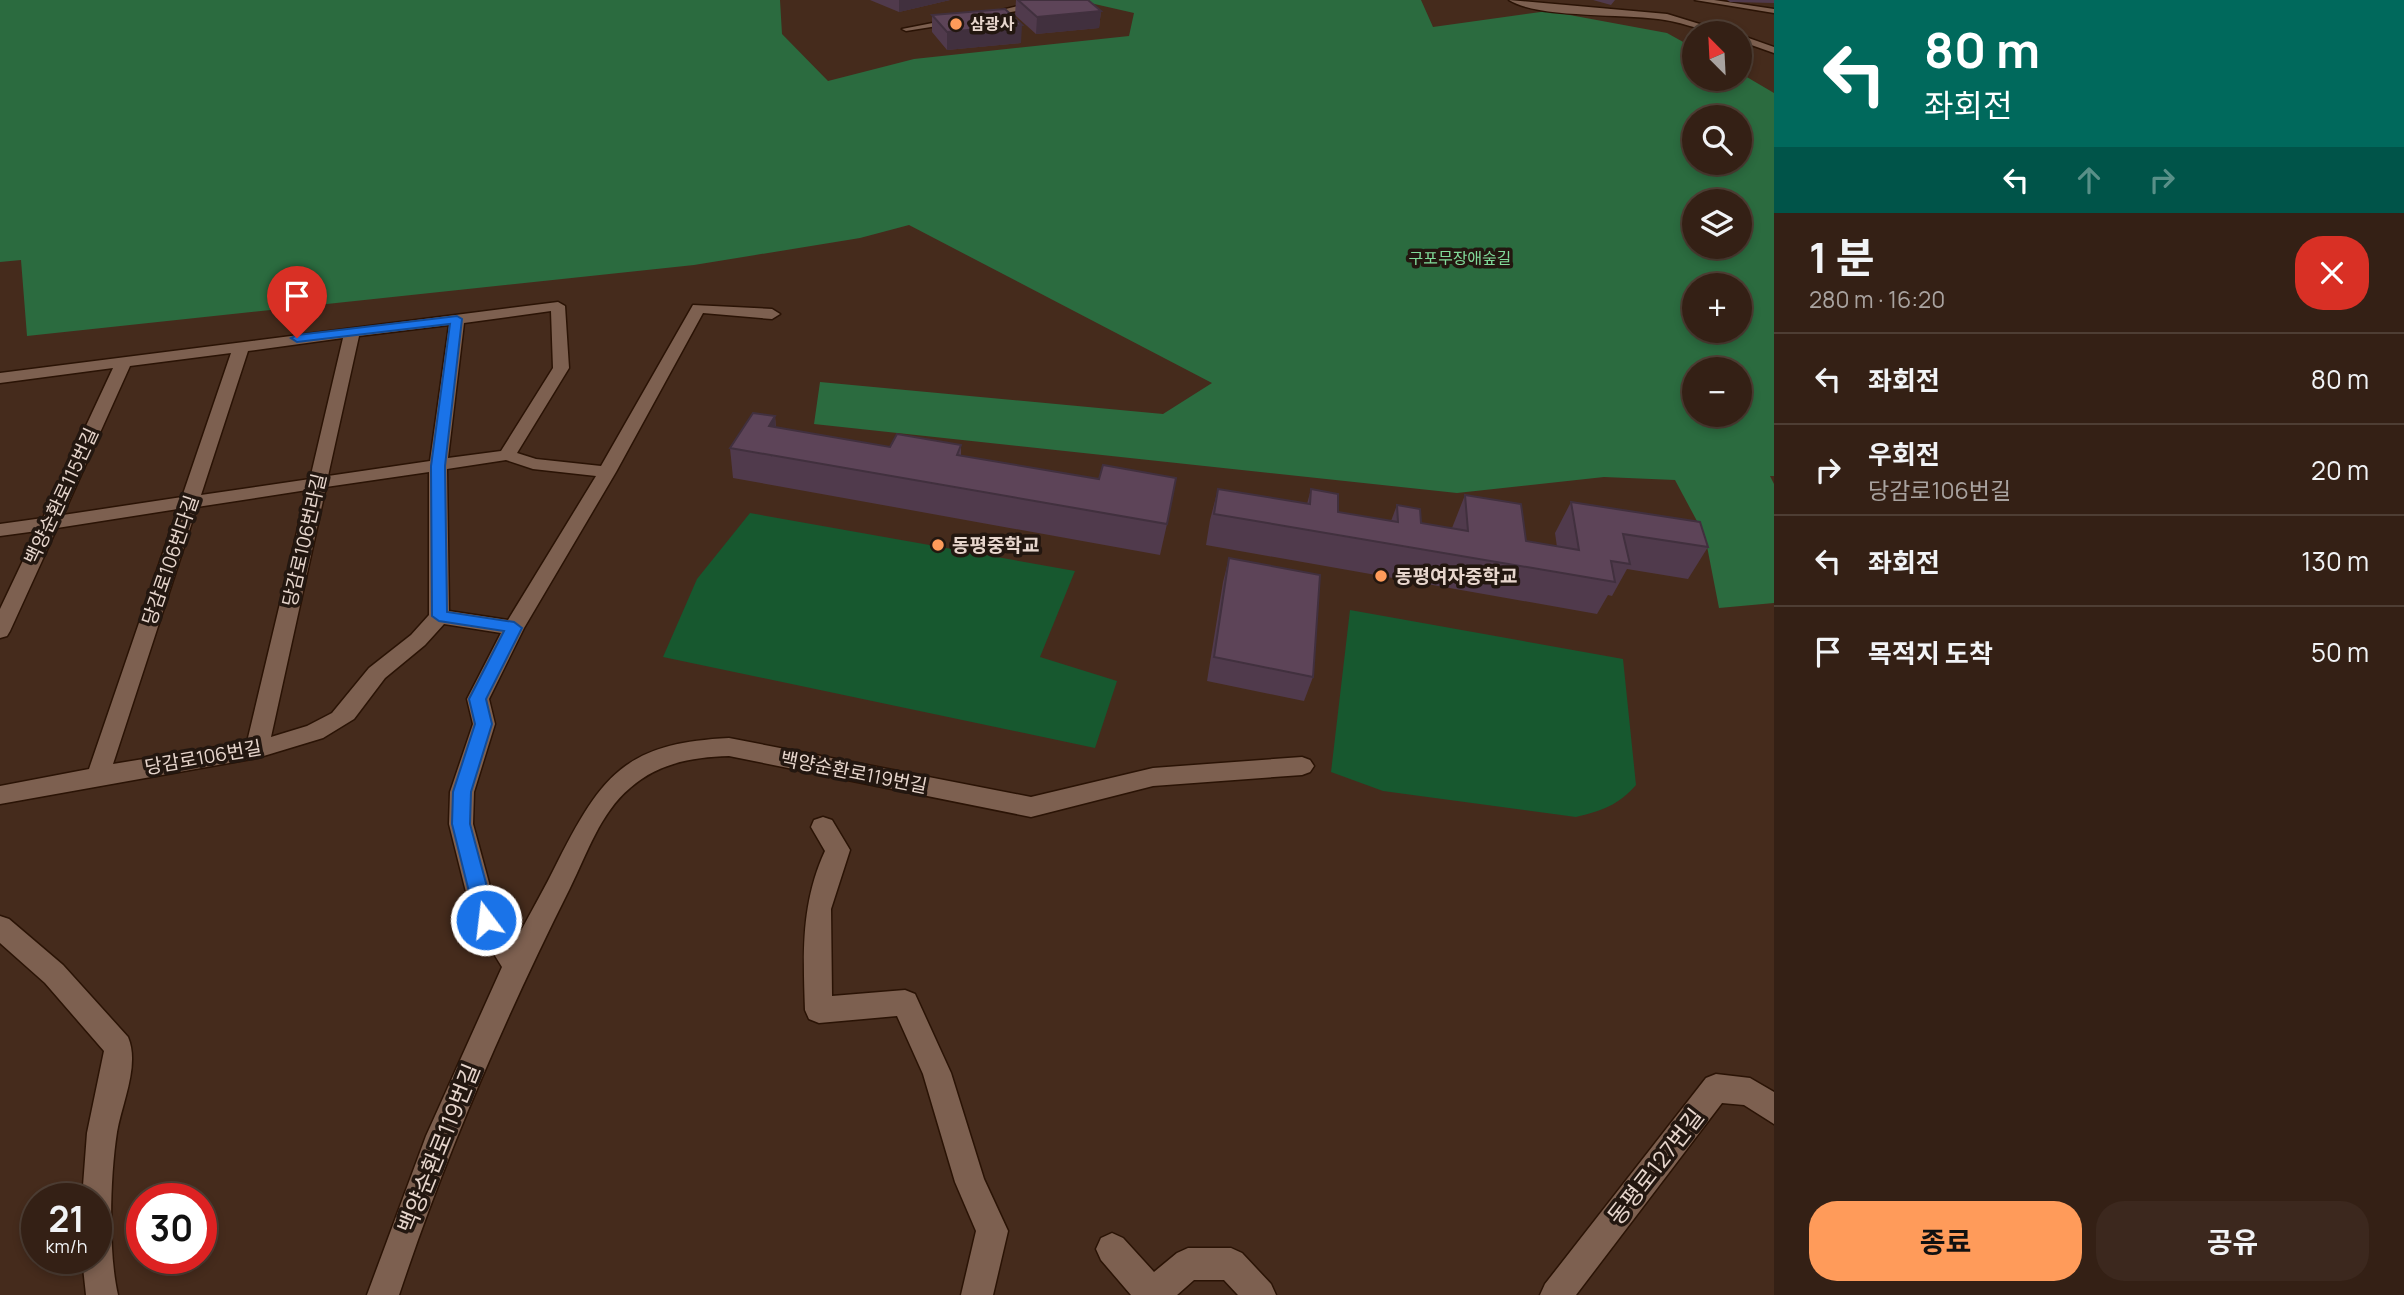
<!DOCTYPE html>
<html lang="ko">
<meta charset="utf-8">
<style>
:root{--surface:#342015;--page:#3c281e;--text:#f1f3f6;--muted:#a9a3a0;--line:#4e3e34;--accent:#ff9b5a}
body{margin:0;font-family:Manrope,"Noto Sans KR",sans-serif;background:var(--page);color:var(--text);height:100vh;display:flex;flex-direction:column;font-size:26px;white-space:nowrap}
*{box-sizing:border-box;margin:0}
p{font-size:23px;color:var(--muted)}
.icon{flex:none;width:38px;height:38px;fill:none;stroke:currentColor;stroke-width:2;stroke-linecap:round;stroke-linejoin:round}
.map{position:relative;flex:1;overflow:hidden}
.sheet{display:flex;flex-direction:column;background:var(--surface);width:630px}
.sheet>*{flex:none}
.hud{background:#00695c;color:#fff;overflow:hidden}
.needle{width:46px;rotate:336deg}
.buttons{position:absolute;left:1682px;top:21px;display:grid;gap:14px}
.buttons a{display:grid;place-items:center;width:70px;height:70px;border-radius:50%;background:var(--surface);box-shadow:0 4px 10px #0003,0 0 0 2px var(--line);font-size:35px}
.speed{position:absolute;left:21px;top:1183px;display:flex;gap:14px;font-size:35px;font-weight:700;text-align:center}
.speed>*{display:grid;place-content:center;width:91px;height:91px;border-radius:50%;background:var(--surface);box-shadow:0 4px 10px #0003,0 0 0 2px var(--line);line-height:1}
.speed small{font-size:18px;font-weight:400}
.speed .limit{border:10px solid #d22;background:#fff;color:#111}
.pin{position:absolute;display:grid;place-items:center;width:60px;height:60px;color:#fff;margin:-72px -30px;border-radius:50% 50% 50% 0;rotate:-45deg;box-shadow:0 0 7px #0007}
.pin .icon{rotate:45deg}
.me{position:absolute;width:77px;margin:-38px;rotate:345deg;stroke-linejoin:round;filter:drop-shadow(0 0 5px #0008)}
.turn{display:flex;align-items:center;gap:24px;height:147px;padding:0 35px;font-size:32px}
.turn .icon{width:91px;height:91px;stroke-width:2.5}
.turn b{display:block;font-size:49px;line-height:60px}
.lanes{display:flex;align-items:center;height:66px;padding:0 35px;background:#0003;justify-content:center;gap:35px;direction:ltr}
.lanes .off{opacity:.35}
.round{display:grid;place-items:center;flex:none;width:74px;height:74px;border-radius:28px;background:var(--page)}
.headline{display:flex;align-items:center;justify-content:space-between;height:119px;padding:0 35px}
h1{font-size:42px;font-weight:700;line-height:52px}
.cta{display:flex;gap:14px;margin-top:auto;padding:14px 35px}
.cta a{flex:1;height:80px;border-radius:28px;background:var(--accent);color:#111;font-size:28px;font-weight:700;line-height:80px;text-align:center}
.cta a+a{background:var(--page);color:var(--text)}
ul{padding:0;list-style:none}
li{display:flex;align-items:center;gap:21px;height:91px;padding:0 35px;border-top:2px solid var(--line)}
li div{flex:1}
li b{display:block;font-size:26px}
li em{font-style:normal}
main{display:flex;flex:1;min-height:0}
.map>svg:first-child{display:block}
</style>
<main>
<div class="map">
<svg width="1774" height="1295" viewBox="0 0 1774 1295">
<rect width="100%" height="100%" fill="#452b1c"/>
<path fill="#17582f" d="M750,513L1075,571L1040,657L1117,681L1095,748L663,657L697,579Z
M1350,610L1623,659L1636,785C1619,805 1601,811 1576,817L1383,791L1331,772Z"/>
<path fill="#2b6b3f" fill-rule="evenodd" d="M0,0H780L782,34L828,81L914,59L1129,36L1134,13L1077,0H1421L1433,27L1548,11L1667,33L1694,48V79H1740V73L1774,93V476H1770L1774,484V603L1719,608L1705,536L1675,480L1604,477L1457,493L814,424L820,382L1163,414L1212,383L909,225L860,238L694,265L27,336L21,260L0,262ZM1694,117H1740V163H1694ZM1694,201H1740V247H1694ZM1694,285H1740V331H1694ZM1694,369H1740V415H1694Z"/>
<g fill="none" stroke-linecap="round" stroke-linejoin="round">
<defs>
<path id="service" d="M1027,0H1035L1027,9L989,16L985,14L1022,5Z
M1695,0H1714L1774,9V13Z
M953,19L956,23L906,31L902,29Z"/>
<path id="minor" d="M1509,0L1667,14L1729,33C1707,34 1687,23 1665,20C1626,13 1539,19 1509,0Z
M1740,35L1774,47V53L1740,41Z
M558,302L565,306L569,368L517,453L536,459L601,466L693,305L772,309L780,314L772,319L703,313L616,472L524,628L489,699L495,724L474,792L473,824L498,916L515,942C529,915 545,888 558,861C602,774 627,743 729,738L1031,797L1153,768L1302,757L1310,760L1314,766L1310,772L1302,775L1153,786L1031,817L729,756C693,757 658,763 630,788C600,813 587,854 570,888C504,1020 446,1154 399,1295H367L426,1136L502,967L473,920L449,824L450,792L473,724L467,699L501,633L444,624L425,645L385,678L354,719L323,738L257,758L0,804V786L89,769L178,509L57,528L10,631L7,636L0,638V609L37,531L0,536V524L43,518L113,368L0,383V373ZM551,311L553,368L501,451L448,458L464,323ZM449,325L430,461L328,476L359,336ZM343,338L310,479L201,495L248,351ZM231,353L182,497L63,515L130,366ZM506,460L533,469L596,476L508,620L449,611L447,469ZM429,472V615L411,635L369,668L332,713L307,726L271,737L326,487ZM307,490L247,742L113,764L197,507Z
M823,817L832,820L850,850L831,909L832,996L905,990L915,994L951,1073L984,1179L1008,1231L993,1295H961L976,1231L955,1182L923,1074L897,1016L819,1023L809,1019L805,1010C803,953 801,903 825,851L811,827L814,820Z
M0,916L9,919L63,965L128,1037C140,1065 122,1103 117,1132C110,1177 108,1252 118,1295H86L82,1258H96V1199H82L87,1133L104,1051L45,983L0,943Z
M1716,1074L1750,1078L1774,1092V1124L1744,1105L1722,1103L1576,1295H1540L1545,1284L1706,1078Z
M1112,1233L1123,1238L1154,1272L1177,1253L1188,1248H1231L1242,1253L1271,1284L1276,1295H1238L1224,1280H1194L1177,1295H1131L1101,1260L1096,1249L1101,1238Z"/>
</defs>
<use href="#service" stroke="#2a1305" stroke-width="3"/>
<use href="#minor" stroke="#2a1305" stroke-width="3"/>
<use href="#service" fill="#7d6050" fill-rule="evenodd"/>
<use href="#minor" fill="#7d6050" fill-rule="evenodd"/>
</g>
<path fill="#503a4c" d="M870,0H950L899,12Z
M1016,0H1088L1101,11L1099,28L1036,34L1015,15Z
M1593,0H1615L1611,5Z
M1727,0H1774V3L1730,2Z
M932,15L1021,43L947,50L932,32Z
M775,416L776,427L890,447L961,445V456L1167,524L1160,555L733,478L730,448Z
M1218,489L1307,504L1311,489L1338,512L1391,521L1397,505L1421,523L1452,528L1465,495L1526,541L1557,547L1555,533L1571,502L1708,547L1688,579L1627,569L1612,596L1608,595L1597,614L1206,545L1210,520Z
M1229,558L1313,677L1304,701L1207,681L1223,582Z"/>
<path fill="#41303e" d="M899,0H950L899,12Z
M1101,11L1099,28L1036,34L1037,17Z
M1022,25L1021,43L947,50V32Z
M775,416L777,447L771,457L769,426Z"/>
<path fill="#5d4458" stroke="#41303e" stroke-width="2" d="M1018,0H1088L1101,11L1037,17Z
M1005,9L1022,25L947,32L932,15Z
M753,413L775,416L769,426L890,447L897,434L961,445L957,455L1099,479L1103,465L1176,478L1167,524L730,448Z
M1218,489L1310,504L1311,489L1338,494V512L1398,522L1397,505L1420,509L1421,523L1468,531L1465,495L1521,504L1526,541L1579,550L1571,502L1700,522L1708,547L1623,534L1630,564L1611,561L1615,582L1214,514Z
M1229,558L1320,575L1313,677L1214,657Z"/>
<path fill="#1a73e8" stroke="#114b97" stroke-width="2" d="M457,316L462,319L445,466L447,612L514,622L522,628L486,699L492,724L471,792L470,824L496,920L493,927L486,929L479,927L476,920L452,824L453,792L475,724L469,699L504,631L439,621L432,616L431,466L450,324L297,342L291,338L297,335Z"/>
<g fill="#ff9b5a" stroke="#231710" stroke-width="2.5">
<circle cx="956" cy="24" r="7"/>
<circle cx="938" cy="545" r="7"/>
<circle cx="1381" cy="576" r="7"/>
</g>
<g text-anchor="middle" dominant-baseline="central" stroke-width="7" stroke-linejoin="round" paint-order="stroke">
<g font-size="16" font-weight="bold" fill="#e7d6cd" stroke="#231710" text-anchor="start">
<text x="970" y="24">삼광사</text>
</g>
<g font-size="16" fill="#82db9a" stroke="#231710">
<text x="1460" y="258">구포무장애숲길</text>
</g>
<g font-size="19" fill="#e7d6cd" stroke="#231710">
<text transform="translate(61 496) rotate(-65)">백양순환로115번길</text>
<text transform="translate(304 540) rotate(-77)">당감로106번라길</text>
<text transform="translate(170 560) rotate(-71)">당감로106번다길</text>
<text transform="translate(203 757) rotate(-10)">당감로106번길</text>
<text transform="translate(854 772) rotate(11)">백양순환로119번길</text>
</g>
<g font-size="19" font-weight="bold" fill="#e7d6cd" stroke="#231710" text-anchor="start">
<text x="952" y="545">동평중학교</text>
<text x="1395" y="576">동평여자중학교</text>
</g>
<g font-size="23" fill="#e7d6cd" stroke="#231710">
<text transform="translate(438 1148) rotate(-68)">백양순환로119번길</text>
<text transform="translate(1655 1166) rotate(-52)">동평로127번길</text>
</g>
</g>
</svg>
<div class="buttons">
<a><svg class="needle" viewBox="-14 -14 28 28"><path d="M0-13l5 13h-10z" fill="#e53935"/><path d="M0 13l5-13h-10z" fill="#a9a3a0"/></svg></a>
<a><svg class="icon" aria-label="search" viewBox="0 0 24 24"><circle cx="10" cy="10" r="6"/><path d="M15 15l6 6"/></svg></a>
<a><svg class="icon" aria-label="layers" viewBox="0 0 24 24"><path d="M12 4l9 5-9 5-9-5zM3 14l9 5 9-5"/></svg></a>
<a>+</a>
<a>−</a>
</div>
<div class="speed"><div>21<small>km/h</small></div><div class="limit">30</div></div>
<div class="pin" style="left:297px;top:338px;background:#d93025"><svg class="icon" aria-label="arrive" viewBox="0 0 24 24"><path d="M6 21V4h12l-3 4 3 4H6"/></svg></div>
<svg class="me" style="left:486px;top:920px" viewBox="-20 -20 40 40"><circle r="17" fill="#1a73e8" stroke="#fff" stroke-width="3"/><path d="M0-11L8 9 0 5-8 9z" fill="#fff"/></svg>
</div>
<section class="sheet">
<div class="hud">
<div class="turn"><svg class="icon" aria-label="left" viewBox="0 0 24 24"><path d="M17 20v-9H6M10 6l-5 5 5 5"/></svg><div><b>80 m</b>좌회전</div></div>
<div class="lanes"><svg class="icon" aria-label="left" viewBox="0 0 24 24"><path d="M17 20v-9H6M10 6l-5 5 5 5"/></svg><svg class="icon off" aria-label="ahead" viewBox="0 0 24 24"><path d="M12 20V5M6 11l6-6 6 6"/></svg><svg class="icon off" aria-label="right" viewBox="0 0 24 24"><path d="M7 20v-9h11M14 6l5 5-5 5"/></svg></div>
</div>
<div class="headline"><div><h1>1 분</h1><p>280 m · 16:20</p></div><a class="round" style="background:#d93025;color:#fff"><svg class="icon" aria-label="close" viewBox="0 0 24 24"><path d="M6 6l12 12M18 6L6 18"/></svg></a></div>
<ul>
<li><svg class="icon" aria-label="left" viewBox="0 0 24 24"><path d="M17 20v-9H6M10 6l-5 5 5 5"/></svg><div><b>좌회전</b></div><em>80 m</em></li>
<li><svg class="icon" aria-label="right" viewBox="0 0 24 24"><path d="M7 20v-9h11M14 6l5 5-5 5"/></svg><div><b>우회전</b><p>당감로106번길</p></div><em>20 m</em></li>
<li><svg class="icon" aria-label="left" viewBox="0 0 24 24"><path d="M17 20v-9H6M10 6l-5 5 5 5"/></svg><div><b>좌회전</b></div><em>130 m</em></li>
<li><svg class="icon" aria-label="arrive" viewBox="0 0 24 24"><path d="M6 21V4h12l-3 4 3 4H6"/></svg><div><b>목적지 도착</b></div><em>50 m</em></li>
</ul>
<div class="cta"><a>종료</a><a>공유</a></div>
</section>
</main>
